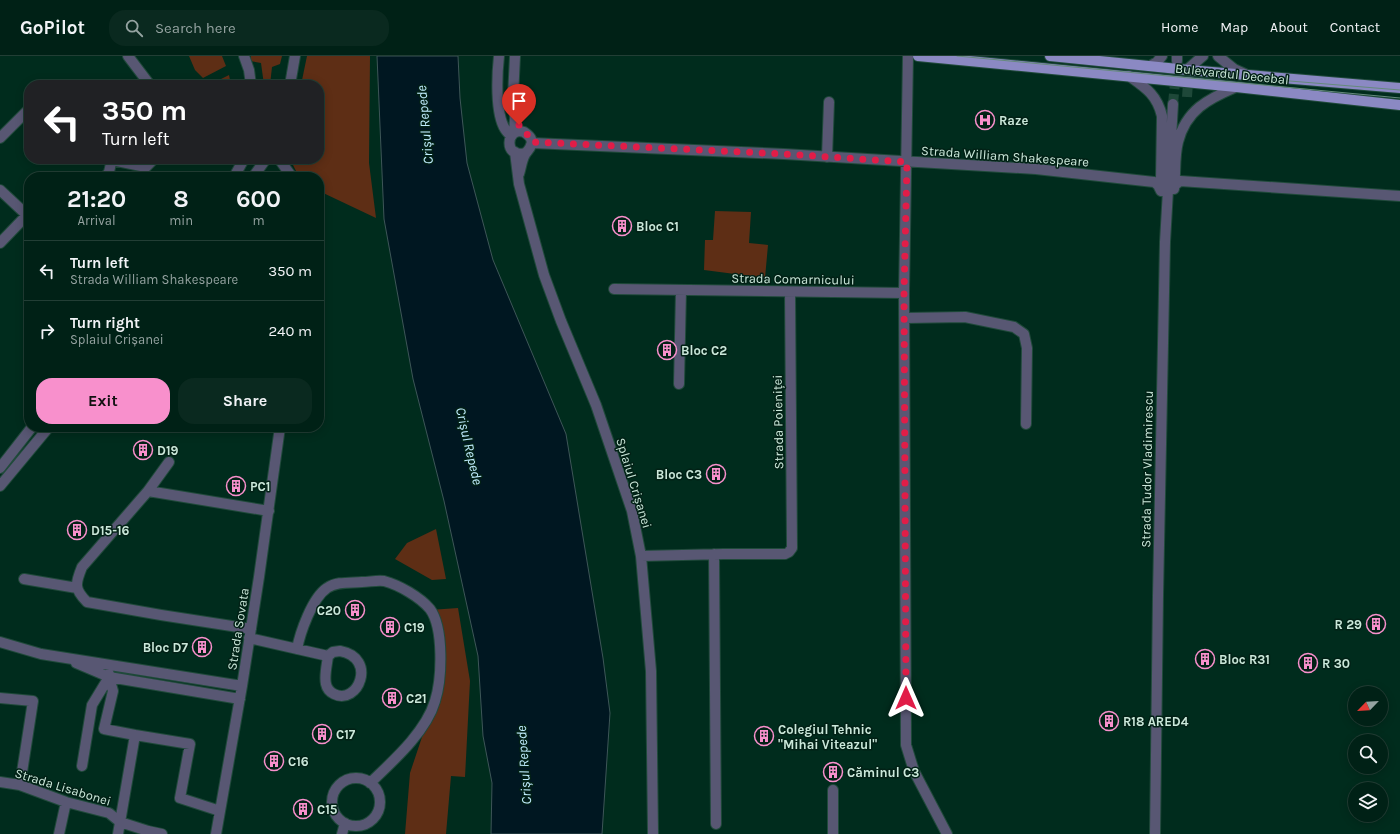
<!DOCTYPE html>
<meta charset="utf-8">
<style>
:root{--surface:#002116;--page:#0a291f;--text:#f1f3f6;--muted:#95a3a1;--line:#223e35;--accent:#f890cc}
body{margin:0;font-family:Karla,sans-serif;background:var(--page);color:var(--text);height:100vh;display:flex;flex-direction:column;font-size:15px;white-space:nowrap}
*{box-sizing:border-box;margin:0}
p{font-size:13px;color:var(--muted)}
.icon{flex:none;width:22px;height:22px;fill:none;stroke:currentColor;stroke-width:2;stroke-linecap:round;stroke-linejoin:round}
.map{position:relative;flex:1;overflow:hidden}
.side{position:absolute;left:24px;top:116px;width:300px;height:260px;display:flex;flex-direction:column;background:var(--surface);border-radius:16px;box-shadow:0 2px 10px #0003,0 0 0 1px var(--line)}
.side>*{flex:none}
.hud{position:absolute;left:24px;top:24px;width:300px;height:84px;border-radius:16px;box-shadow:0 2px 10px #0003,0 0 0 1px var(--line);background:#202124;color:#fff;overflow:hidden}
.needle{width:26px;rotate:245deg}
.controls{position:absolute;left:1348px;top:630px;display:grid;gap:8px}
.controls a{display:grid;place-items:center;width:40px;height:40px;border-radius:50%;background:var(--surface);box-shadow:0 2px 10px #0003,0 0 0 1px var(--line);font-size:20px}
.pin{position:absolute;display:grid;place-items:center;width:34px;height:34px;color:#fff;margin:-41px -17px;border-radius:50% 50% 50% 0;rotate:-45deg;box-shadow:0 0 4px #0007}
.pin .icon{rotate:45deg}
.me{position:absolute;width:44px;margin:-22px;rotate:0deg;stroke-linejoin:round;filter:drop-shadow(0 0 3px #0008)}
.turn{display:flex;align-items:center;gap:14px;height:84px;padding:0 12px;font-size:18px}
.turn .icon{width:52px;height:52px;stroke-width:2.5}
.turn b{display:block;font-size:28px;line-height:34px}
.eta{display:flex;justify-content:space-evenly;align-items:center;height:68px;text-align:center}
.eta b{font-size:24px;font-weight:700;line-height:28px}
.cta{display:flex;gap:8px;margin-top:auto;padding:8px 12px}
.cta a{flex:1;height:46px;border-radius:16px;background:var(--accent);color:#111;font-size:16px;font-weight:700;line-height:46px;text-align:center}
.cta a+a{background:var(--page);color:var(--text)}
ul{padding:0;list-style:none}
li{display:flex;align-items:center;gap:12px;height:60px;padding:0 12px;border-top:1px solid var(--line)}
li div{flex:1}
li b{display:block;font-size:15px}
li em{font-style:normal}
header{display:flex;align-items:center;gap:24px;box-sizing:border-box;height:56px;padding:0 20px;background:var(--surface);border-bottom:1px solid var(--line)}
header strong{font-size:19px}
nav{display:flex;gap:22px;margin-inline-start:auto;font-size:14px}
.search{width:280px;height:36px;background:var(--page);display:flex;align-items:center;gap:10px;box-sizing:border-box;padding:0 14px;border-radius:16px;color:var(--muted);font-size:15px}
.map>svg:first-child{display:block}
</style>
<header>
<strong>GoPilot</strong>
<div class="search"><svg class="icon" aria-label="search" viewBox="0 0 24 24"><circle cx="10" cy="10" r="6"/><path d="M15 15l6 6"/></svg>Search here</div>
<nav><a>Home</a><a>Map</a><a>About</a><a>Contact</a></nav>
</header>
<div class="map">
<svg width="1400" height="778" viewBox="0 0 1400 778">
<rect width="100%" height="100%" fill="#002c1d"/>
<path fill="#5e2e15" d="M189,0H222L226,10L203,22L195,14Z
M251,0H282L280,8L272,11L270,29H264L261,7L250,5Z
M307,0H370L369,107L376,162L319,135V121H299L290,103H319V29H301Z
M229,19L231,29H209Z
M715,155L751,156L749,187L768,189L765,222L704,214L705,184H713Z
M436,473L446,523L432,524L395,503L407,487Z
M458,552L470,625L465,721L451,720L446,778H405L410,717L427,666L441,605L430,554Z"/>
<path fill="#001721" stroke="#3d5658" d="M377,0H458L460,42L467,107L493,204L566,378L603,602L610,657L602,778H491L492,727L483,680L478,600L444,445L413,323L384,163Z"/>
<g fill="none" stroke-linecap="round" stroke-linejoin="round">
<path stroke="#1e4839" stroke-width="10" stroke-dasharray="10 5" stroke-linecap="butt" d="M1187,41L1189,12
M1173,48L1177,5"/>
<defs>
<path id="minor" d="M128,0L150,29
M244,0L249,14L251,29
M499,0C497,18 495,57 505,73C506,75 509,78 511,80
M908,0L904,237L906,689L914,715L947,778
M1218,0L1234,13L1245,18
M1177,5V0
M1150,10L1157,6L1162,0
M1189,12L1203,0
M1129,20C1146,32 1157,39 1162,60L1161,124
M290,29L295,0
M514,77L515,62L513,41L515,0
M0,82L29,53
M532,87L784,98L1036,113L1154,126L1158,129L1161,135
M515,96L519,128L544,219L561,265L596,349L632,455L641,500L651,615L653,778
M827,101L829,46
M279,103L292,121
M112,104L146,111L154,103
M519,118C521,112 522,102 526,97C528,94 530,93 531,89C532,87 532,85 531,83C530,80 527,78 524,76C506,70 503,103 525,97
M105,121L109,116L112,103
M234,121L244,103
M253,121L266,103
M1174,130L1180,125L1400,140
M1174,133C1176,118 1174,101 1178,86C1186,54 1208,43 1236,31
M0,134L29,161
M0,187L27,159
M614,233L904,237
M905,262L965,261L1014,271L1024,278L1027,292L1026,368
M679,328L681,234
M0,412L32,371
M0,430L49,371
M148,435L169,406
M714,498L716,768
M641,500L724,498H785L789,496L792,492L790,236
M24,523L77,532
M251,573L161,559L87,546C74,533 75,528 82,511L148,435L269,455
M249,582L328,600
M0,586L41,598L242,630
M297,593C300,577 312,542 327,532C337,525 351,527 362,526C369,526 377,524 384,525C399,529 420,541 430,553C444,572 442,623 435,645C426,676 393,705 370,727
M340,595C378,602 358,650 334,638C330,636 327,633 326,628C324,620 327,609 328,600L333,596Z
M76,607L109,621L240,643
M109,621L113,635L104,673L135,679L118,778
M0,642L33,645L20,729
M135,679L190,688L180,742L220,755
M82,710L92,649L109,621V618
M332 746a24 24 0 1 1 48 0a24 24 0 1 1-48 0Z
M0,726L20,729L66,746L109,757L120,766L148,775L162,778
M59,778L66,746
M216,778L242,630L259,521L280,371
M342,778L345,767
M833,778V734
M1155,778L1158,540L1165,186L1173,48"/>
<path id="major" d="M918,0L1236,31L1400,49
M1050,0L1188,14L1400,32"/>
</defs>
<use href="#minor" stroke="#204a3b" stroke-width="12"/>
<use href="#major" stroke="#204a3b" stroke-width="12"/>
<use href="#minor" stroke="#585773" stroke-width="10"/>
<use href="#major" stroke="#8b89c3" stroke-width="10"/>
<path stroke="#658a7b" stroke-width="1" d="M957,0L1400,42
M1253,22L1400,34"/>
</g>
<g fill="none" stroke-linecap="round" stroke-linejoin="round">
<path stroke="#e11d48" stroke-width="7" stroke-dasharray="0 12.6" d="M519,69C523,76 530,79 532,86L784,98L907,106L904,237L906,642"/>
</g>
<defs>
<symbol id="hospital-ring" viewBox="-11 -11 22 22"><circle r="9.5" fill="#022116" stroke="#f890cc" stroke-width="1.5"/><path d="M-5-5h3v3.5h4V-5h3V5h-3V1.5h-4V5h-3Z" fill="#f890cc"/></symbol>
<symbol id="building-ring" viewBox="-11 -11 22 22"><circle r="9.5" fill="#022116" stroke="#f890cc" stroke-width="1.5"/><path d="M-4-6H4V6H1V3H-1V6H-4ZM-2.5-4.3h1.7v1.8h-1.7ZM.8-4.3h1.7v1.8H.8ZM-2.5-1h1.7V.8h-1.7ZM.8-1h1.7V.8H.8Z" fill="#f890cc"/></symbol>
</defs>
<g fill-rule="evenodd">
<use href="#hospital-ring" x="974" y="53" width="22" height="22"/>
<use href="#building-ring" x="611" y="159" width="22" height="22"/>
<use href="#building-ring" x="656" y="283" width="22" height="22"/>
<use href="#building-ring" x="132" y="383" width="22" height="22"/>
<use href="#building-ring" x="705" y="407" width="22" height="22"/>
<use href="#building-ring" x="225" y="419" width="22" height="22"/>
<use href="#building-ring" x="66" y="463" width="22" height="22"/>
<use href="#building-ring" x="344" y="543" width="22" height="22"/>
<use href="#building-ring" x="1365" y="557" width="22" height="22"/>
<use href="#building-ring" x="379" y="560" width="22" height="22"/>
<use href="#building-ring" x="191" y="580" width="22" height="22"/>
<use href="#building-ring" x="1194" y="592" width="22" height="22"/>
<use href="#building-ring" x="1297" y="596" width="22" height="22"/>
<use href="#building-ring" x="381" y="631" width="22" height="22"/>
<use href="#building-ring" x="1098" y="654" width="22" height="22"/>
<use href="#building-ring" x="311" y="667" width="22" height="22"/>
<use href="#building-ring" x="753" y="669" width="22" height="22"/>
<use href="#building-ring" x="263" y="694" width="22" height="22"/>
<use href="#building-ring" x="822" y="705" width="22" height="22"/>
<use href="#building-ring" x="292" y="742" width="22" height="22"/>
</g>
<g text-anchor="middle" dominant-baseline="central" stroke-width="3" stroke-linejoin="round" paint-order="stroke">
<g font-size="13" fill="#cbe8da" stroke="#022116">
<text transform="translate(1232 18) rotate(6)">Bulevardul Decebal</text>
<text transform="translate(1005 100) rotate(4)">Strada William Shakespeare</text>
<text transform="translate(793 223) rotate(1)">Strada Comarnicului</text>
<text transform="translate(778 366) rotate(-91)">Strada Poieniței</text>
<text transform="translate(1147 413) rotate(-89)">Strada Tudor Vladimirescu</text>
<text transform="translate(634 427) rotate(73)">Splaiul Crișanei</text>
<text transform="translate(238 573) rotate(-81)">Strada Sovata</text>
<text transform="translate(63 731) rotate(17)">Strada Lisabonei</text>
</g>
<g font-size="13" font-weight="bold" fill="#cbe8da" stroke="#022116" text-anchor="start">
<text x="999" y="64">Raze</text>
<text x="636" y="170">Bloc C1</text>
<text x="681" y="294">Bloc C2</text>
<text x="157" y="394">D19</text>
<text x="702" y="418" text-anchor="end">Bloc C3</text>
<text x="250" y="430">PC1</text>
<text x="91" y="474">D15-16</text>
<text x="341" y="554" text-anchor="end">C20</text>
<text x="1362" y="568" text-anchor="end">R 29</text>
<text x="404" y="571">C19</text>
<text x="188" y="591" text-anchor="end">Bloc D7</text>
<text x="1219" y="603">Bloc R31</text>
<text x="1322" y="607">R 30</text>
<text x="406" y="642">C21</text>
<text x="1123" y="665">R18 ARED4</text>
<text x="778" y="673">Colegiul Tehnic<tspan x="778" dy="15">"Mihai Viteazul"</tspan></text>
<text x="336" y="678">C17</text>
<text x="288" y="705">C16</text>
<text x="847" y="716">Căminul C3</text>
<text x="317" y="753">C15</text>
</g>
<g font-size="14" font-style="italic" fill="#c0ecfe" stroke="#022116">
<text transform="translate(425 69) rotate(-95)">Crișul Repede</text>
<text transform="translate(469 390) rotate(77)">Crișul Repede</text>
<text transform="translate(524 709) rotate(-94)">Crișul Repede</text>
</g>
</g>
</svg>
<div class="controls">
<a><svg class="needle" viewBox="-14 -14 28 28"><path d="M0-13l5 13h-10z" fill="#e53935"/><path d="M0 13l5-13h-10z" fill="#95a3a1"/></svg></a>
<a><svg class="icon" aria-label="search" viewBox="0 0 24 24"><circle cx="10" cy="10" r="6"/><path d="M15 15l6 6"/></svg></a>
<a><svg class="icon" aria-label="layers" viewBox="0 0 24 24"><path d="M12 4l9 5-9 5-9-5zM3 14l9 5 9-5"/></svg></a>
</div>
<div class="pin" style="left:519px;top:69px;background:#d93025"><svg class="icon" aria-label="arrive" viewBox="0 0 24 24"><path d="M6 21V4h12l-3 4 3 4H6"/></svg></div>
<svg class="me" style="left:906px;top:642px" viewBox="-20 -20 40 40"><path d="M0-17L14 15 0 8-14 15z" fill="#e11d48" stroke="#fff" stroke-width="4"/></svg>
<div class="hud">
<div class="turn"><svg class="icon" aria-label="left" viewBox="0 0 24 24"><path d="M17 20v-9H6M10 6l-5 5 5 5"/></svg><div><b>350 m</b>Turn left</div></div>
</div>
<section class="side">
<div class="eta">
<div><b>21:20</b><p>Arrival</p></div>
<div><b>8</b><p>min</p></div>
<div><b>600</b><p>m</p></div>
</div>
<ul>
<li><svg class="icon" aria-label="left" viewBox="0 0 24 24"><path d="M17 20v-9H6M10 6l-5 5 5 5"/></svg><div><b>Turn left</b><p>Strada William Shakespeare</p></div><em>350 m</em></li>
<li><svg class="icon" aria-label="right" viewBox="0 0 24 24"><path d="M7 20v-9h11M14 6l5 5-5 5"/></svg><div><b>Turn right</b><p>Splaiul Crișanei</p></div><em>240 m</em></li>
</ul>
<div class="cta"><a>Exit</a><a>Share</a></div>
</section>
</div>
